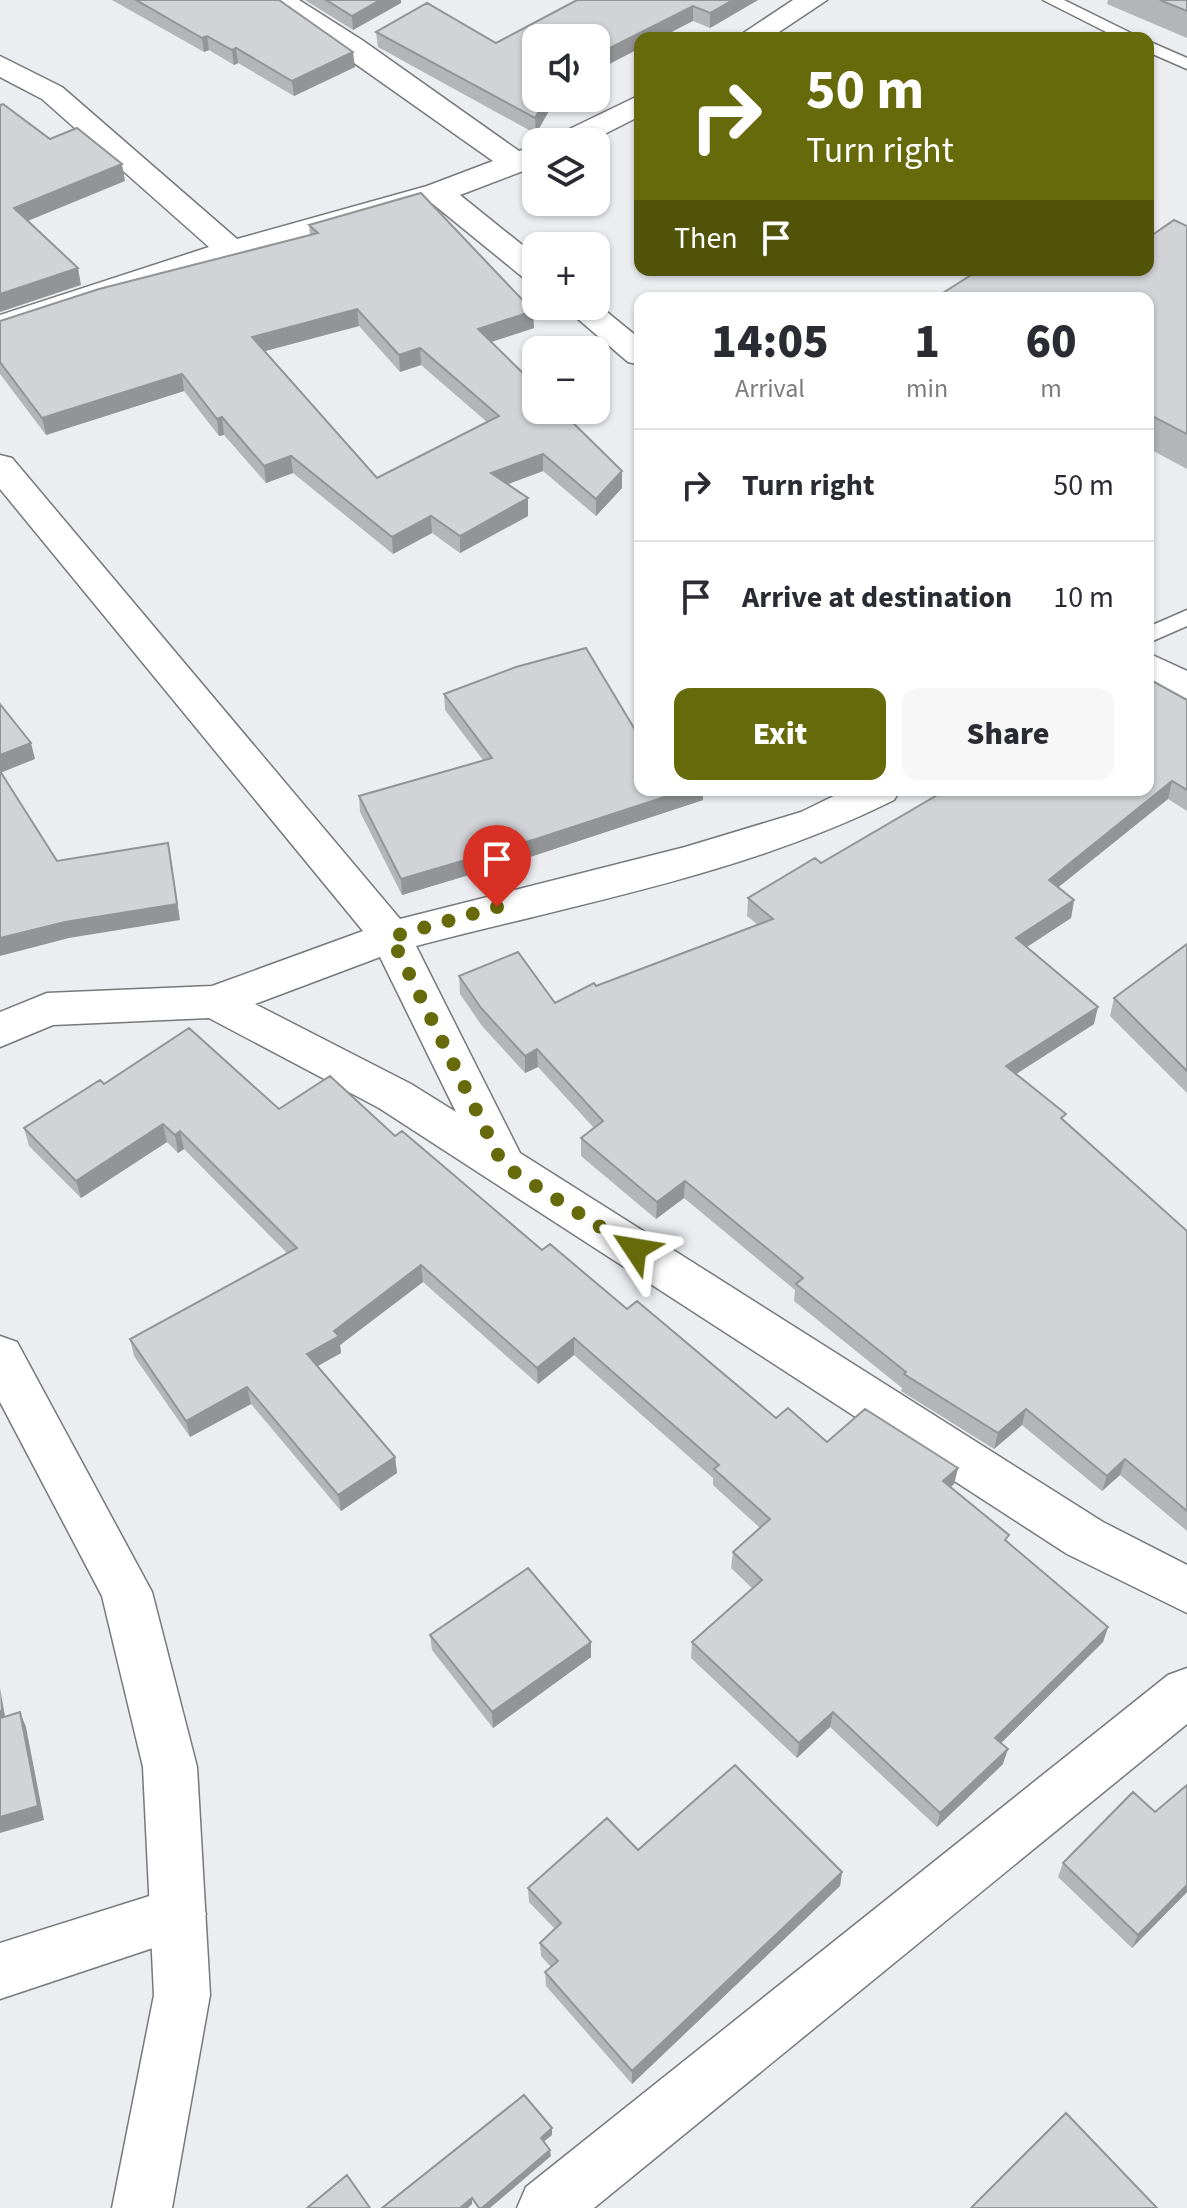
<!DOCTYPE html>
<meta charset="utf-8">
<style>
:root{--surface:#fff;--page:#f7f7f7;--text:#2b2b33;--muted:#7c7c81;--line:#e1e1e2;--accent:#666a0a}
body{margin:0;font-family:"Source Sans 3",sans-serif;background:var(--page);color:var(--text);height:100vh;display:flex;flex-direction:column;font-size:30px;white-space:nowrap}
*{box-sizing:border-box;margin:0}
p{font-size:26px;color:var(--muted)}
.icon{flex:none;width:44px;height:44px;fill:none;stroke:currentColor;stroke-width:2;stroke-linecap:round;stroke-linejoin:round}
.map{position:relative;flex:1;overflow:hidden}
.sheet{position:absolute;left:634px;top:292px;width:520px;height:504px;display:flex;flex-direction:column;background:var(--surface);border-radius:16px;box-shadow:0 2px 6px #0004}
.sheet>*{flex:none}
.banner{position:absolute;left:634px;top:32px;width:520px;height:244px;border-radius:16px;box-shadow:0 2px 6px #0004;background:#666a0a;color:#fff;overflow:hidden}
.fabs{position:absolute;left:522px;top:24px;display:grid;gap:16px}
.fabs a{display:grid;place-items:center;width:88px;height:88px;border-radius:16px;background:var(--surface);box-shadow:0 2px 6px #0004;font-size:40px}
.pin{position:absolute;display:grid;place-items:center;width:68px;height:68px;color:#fff;margin:-82px -34px;border-radius:50% 50% 50% 0;rotate:-45deg;box-shadow:0 0 8px #0007}
.pin .icon{rotate:45deg}
.me{position:absolute;width:88px;margin:-44px;rotate:303deg;stroke-linejoin:round;filter:drop-shadow(0 0 6px #0008)}
.turn{display:flex;align-items:center;gap:28px;height:168px;padding:0 40px;font-size:36px}
.turn .icon{width:104px;height:104px;stroke-width:2.5}
.turn b{display:block;font-size:56px;line-height:68px}
.then{display:flex;align-items:center;height:76px;padding:0 40px;background:#0003;gap:16px;font-size:30px}
.eta{display:flex;justify-content:space-evenly;align-items:center;height:136px;text-align:center}
.eta b{font-size:48px;font-weight:800;line-height:56px}
.primary-button{display:flex;gap:16px;margin-top:auto;padding:16px 40px}
.primary-button a{flex:1;height:92px;border-radius:16px;background:var(--accent);color:#fff;font-size:32px;font-weight:800;line-height:92px;text-align:center}
.primary-button a+a{background:var(--page);color:var(--text)}
ul{padding:0;list-style:none}
li{display:flex;align-items:center;gap:24px;height:112px;padding:0 40px;border-top:2px solid var(--line)}
li div{flex:1}
li b{display:block;font-size:30px}
li em{font-style:normal}
.map>svg:first-child{display:block}
</style>
<div class="map">
<svg width="1187" height="2208" viewBox="0 0 1187 2208">
<rect width="100%" height="100%" fill="#ebedf1"/>
<g fill="none" stroke-linecap="round" stroke-linejoin="round">
<defs>
<path id="service" d="M1043,0H1064L1141,38H1118Z
M1148,41L1187,58V69L1148,52Z
M1187,610V626L1148,643V627Z"/>
<path id="minor" d="M265,0H299L362,40L519,151L536,146V166L460,195L536,256V282L525,279L433,204L242,257L0,336V315L209,247L42,99L0,77V56L62,87L237,239L427,186L493,161Z
M793,0H827L770,38H736Z
M640,95V116L589,142H551L555,136Z
M596,303L640,339V365L628,362L563,306Z
M0,455L12,458L400,919L685,847L801,812L846,790H900L894,800C746,874 576,904 416,946L520,1153L1103,1522L1187,1565V1613L1067,1554L379,1108L209,1018L53,1025L0,1047V1012L47,993L212,986L363,931L0,489ZM380,957L456,1112L411,1084L255,1004Z
M1148,653L1187,671V700L1148,682Z
M1187,1668V1724L594,2208H517L526,2187L1168,1675Z
M178,1887L198,1895L206,1914L198,1933L0,1999V1943Z"/>
<path id="primary" d="M0,1336L17,1342L152,1592L197,1767L210,1995L172,2208H112L154,1995L143,1767L102,1596L0,1402Z"/>
</defs>
<use href="#service" stroke="#76787b" stroke-width="3"/>
<use href="#minor" stroke="#76787b" stroke-width="3"/>
<use href="#primary" stroke="#76787b" stroke-width="3"/>
<use href="#service" fill="#fff" fill-rule="evenodd"/>
<use href="#minor" fill="#fff" fill-rule="evenodd"/>
<use href="#primary" fill="#fff" fill-rule="evenodd"/>
</g>
<path fill="#b4b5b8" fill-rule="evenodd" d="M112,0H279L355,67L294,96L238,63L234,65L209,50L204,52Z
M305,0H401V3L353,30Z
M577,0H758L710,28L693,21L640,38V48L596,71L536,98H556L536,134L378,47L376,32L496,43Z
M1108,0H1187V38L1107,4Z
M309,225L534,328L491,342L622,488L596,516L543,471L508,484L528,516L460,553L432,533L393,554L293,473L266,483L224,435L219,436L184,391L46,435L0,374V321L310,235ZM359,326L400,372L421,365L487,422L377,478L265,351Z
M1187,226V469L1148,448V270Z
M444,694L640,790H703V800L536,855L402,895L360,812L359,796L483,760L445,710Z
M1187,700V811L1168,799L1058,887L1074,900L1071,918L1027,947L1094,1024L1016,1074L1064,1121L1187,1231V1531L1120,1475L1102,1491L1022,1425L994,1449L901,1391L902,1388L794,1301L795,1290L684,1198L656,1219L581,1156V1138L594,1128L538,1067L525,1073L482,1026L460,994L459,976L555,1003L596,986L758,925L747,916L748,898L821,863L1148,790Z
M1187,944V1093L1110,1016L1114,998Z
M104,1084L279,1109L395,1136L542,1250L627,1309L776,1418L827,1442L958,1468L954,1484L951,1487L1007,1542L1108,1627L1103,1642L1001,1743L1003,1764L937,1827L830,1727L797,1758L691,1658L692,1642L752,1588L731,1568L733,1552L760,1528L713,1485V1478L574,1355L538,1384L423,1282L340,1345L341,1353L317,1366L395,1457L397,1473L341,1511L251,1404L190,1437L134,1356L130,1339L287,1253L184,1149L178,1153L167,1142L81,1198L29,1146L24,1128Z
M430,1635L591,1657L493,1728L432,1650Z
M1155,1812L1187,1892L1132,1948L1058,1877L1063,1863Z
M638,1850L842,1872L840,1886L632,2084L546,1986L545,1972L551,1967L541,1956L540,1943L555,1929L529,1902L528,1888Z"/>
<path fill="#929496" d="M380,0H401V3L353,30L352,16Z
M733,0H758L710,28V13Z
M693,6V21L660,38H640V48L596,71V55Z
M207,36L209,50L204,52L202,38Z
M236,48L238,63L234,65L232,50Z
M353,52L355,67L294,96L292,81Z
M547,98H556L536,134L535,118Z
M122,164L125,181L18,225L14,208Z
M78,268L81,285L0,312V294Z
M357,309L359,326L254,354L252,337Z
M533,311L534,328L479,346L478,329Z
M420,348L421,365L400,372L399,355Z
M182,374L184,391L46,435L42,418Z
M222,417L224,435L219,436L217,419Z
M543,454V471L492,490L491,473Z
M291,456L293,473L266,483L264,466Z
M622,471V488L596,516V499Z
M528,498V516L460,553V536Z
M431,516L432,533L393,554L392,537Z
M31,743L35,759L0,773V755Z
M1172,781L1168,799L1045,898L1049,880Z
M686,790H703V800L536,855L402,895L401,879Z
M171,859L180,920L69,938L0,956V938Z
M1074,900L1071,918L1013,956L1016,938Z
M1098,1007L1094,1024L1002,1083L1006,1066Z
M537,1049L538,1067L525,1073V1056Z
M163,1124L167,1142L81,1198L76,1181Z
M180,1131L184,1149L178,1153L175,1135Z
M685,1181L684,1198L656,1219L657,1202Z
M421,1265L423,1282L340,1345L341,1353L309,1371L307,1354L334,1331Z
M574,1338V1355L538,1384L537,1368Z
M247,1387L251,1404L190,1437L186,1421Z
M1026,1409L1022,1425L994,1449L998,1433Z
M395,1457L397,1473L341,1511L338,1495Z
M1125,1459L1120,1475L1102,1491L1107,1476Z
M958,1468L954,1484L940,1497L943,1481Z
M1108,1627L1103,1642L991,1753L995,1738Z
M591,1642V1657L493,1728L492,1712Z
M0,1688L8,1733L1,1718Z
M20,1712L26,1727L44,1820L0,1833V1817Z
M833,1712L830,1727L797,1758L799,1743Z
M1008,1749L1003,1764L937,1827L940,1813Z
M842,1872L840,1886L632,2084V2071Z
M1187,1885V1892L1132,1948L1138,1935Z
M552,2128V2135L541,2144V2138Z
M550,2150L551,2156L490,2208H482Z
M472,2198V2204L468,2208H460Z"/>
<path fill="#d1d3d6" stroke="#929496" stroke-width="2" fill-rule="evenodd" d="M136,0H279L353,52L292,81L236,48L232,50L207,36L202,38Z
M326,0H380L352,16Z
M577,0H733L710,13L693,6L596,55V38H536V98H547L535,118L376,32L427,3L496,43Z
M1160,0H1187V11Z
M3,104L50,139L77,128L122,164L14,208L78,268L0,294V105Z
M421,193L533,311L478,329L536,386V410H560L622,471L596,499L543,454L491,473L528,498L460,536L431,516L392,537L291,456L264,466L222,417L217,419L182,374L42,418L0,362V321L99,289L318,233L309,225ZM357,309L399,355L420,348L499,416L377,478L252,337Z
M1174,220L1187,226V434L1148,414V298H935L979,270H1148V238Z
M586,648L640,738V790H686L536,839L401,879L359,796L492,758L444,694L516,667Z
M1149,679L1187,700V790L1172,781L1049,880L1074,900L1016,938L1098,1007L1006,1066L1066,1114L1061,1118L1187,1231V1511L1125,1459L1107,1476L1026,1409L998,1433L904,1374L906,1372L796,1284L803,1278L685,1181L657,1202L581,1138L603,1121L537,1049L525,1056L481,1008L459,976L518,952L555,1003L594,983L596,986L773,919L748,898L815,858L821,863L946,790H1148V680Z
M0,704L31,743L0,755Z
M0,771L57,861L168,843L177,904L65,922L0,938Z
M1187,944V1071L1114,998Z
M189,1028L279,1109L330,1076L395,1136L402,1131L542,1250L550,1244L627,1309L637,1301L776,1418L788,1408L827,1442L865,1409L958,1468L943,1481L1009,1535L1005,1540L1108,1627L995,1738L1008,1749L940,1813L833,1712L799,1743L692,1642L762,1580L733,1552L770,1519L714,1469L719,1465L574,1338L537,1368L421,1265L334,1331L339,1336L307,1354L395,1457L338,1495L247,1387L186,1421L130,1339L297,1248L180,1131L175,1135L163,1124L76,1181L24,1128L100,1080L104,1084Z
M528,1568L591,1642L492,1712L430,1635Z
M0,1710L1,1718L20,1712L38,1806L0,1817Z
M735,1765L842,1872L632,2071L545,1972L558,1961L540,1943L561,1923L528,1888L607,1818L638,1850Z
M1187,1785V1885L1138,1935L1063,1863L1133,1792L1155,1812Z
M524,2095L552,2128L541,2138L550,2150L482,2208H479L472,2198L460,2208H382Z
M1066,2113L1157,2208H971Z
M347,2175L370,2208H307Z"/>
<g fill="none" stroke-linecap="round" stroke-linejoin="round">
<path stroke="#666a0a" stroke-width="14" stroke-dasharray="0 25.2" d="M497,907L391,937L503,1165L635,1249"/>
</g>
</svg>
<div class="fabs">
<a><svg class="icon" aria-label="sound" viewBox="0 0 24 24"><path d="M4 9h4l5-4v14l-5-4H4zM17 9q2 3 0 6"/></svg></a>
<a><svg class="icon" aria-label="layers" viewBox="0 0 24 24"><path d="M12 4l9 5-9 5-9-5zM3 14l9 5 9-5"/></svg></a>
<a>+</a>
<a>−</a>
</div>
<div class="pin" style="left:497px;top:907px;background:#d93025"><svg class="icon" aria-label="arrive" viewBox="0 0 24 24"><path d="M6 21V4h12l-3 4 3 4H6"/></svg></div>
<svg class="me" style="left:635px;top:1249px" viewBox="-20 -20 40 40"><path d="M0-17L14 15 0 8-14 15z" fill="#666a0a" stroke="#fff" stroke-width="4"/></svg>
<div class="banner">
<div class="turn"><svg class="icon" aria-label="right" viewBox="0 0 24 24"><path d="M7 20v-9h11M14 6l5 5-5 5"/></svg><div><b>50 m</b>Turn right</div></div>
<div class="then">Then<svg class="icon" aria-label="arrive" viewBox="0 0 24 24"><path d="M6 21V4h12l-3 4 3 4H6"/></svg></div>
</div>
<section class="sheet">
<div class="eta">
<div><b>14:05</b><p>Arrival</p></div>
<div><b>1</b><p>min</p></div>
<div><b>60</b><p>m</p></div>
</div>
<ul>
<li><svg class="icon" aria-label="right" viewBox="0 0 24 24"><path d="M7 20v-9h11M14 6l5 5-5 5"/></svg><div><b>Turn right</b></div><em>50 m</em></li>
<li><svg class="icon" aria-label="arrive" viewBox="0 0 24 24"><path d="M6 21V4h12l-3 4 3 4H6"/></svg><div><b>Arrive at destination</b></div><em>10 m</em></li>
</ul>
<div class="primary-button"><a>Exit</a><a>Share</a></div>
</section>
</div>
